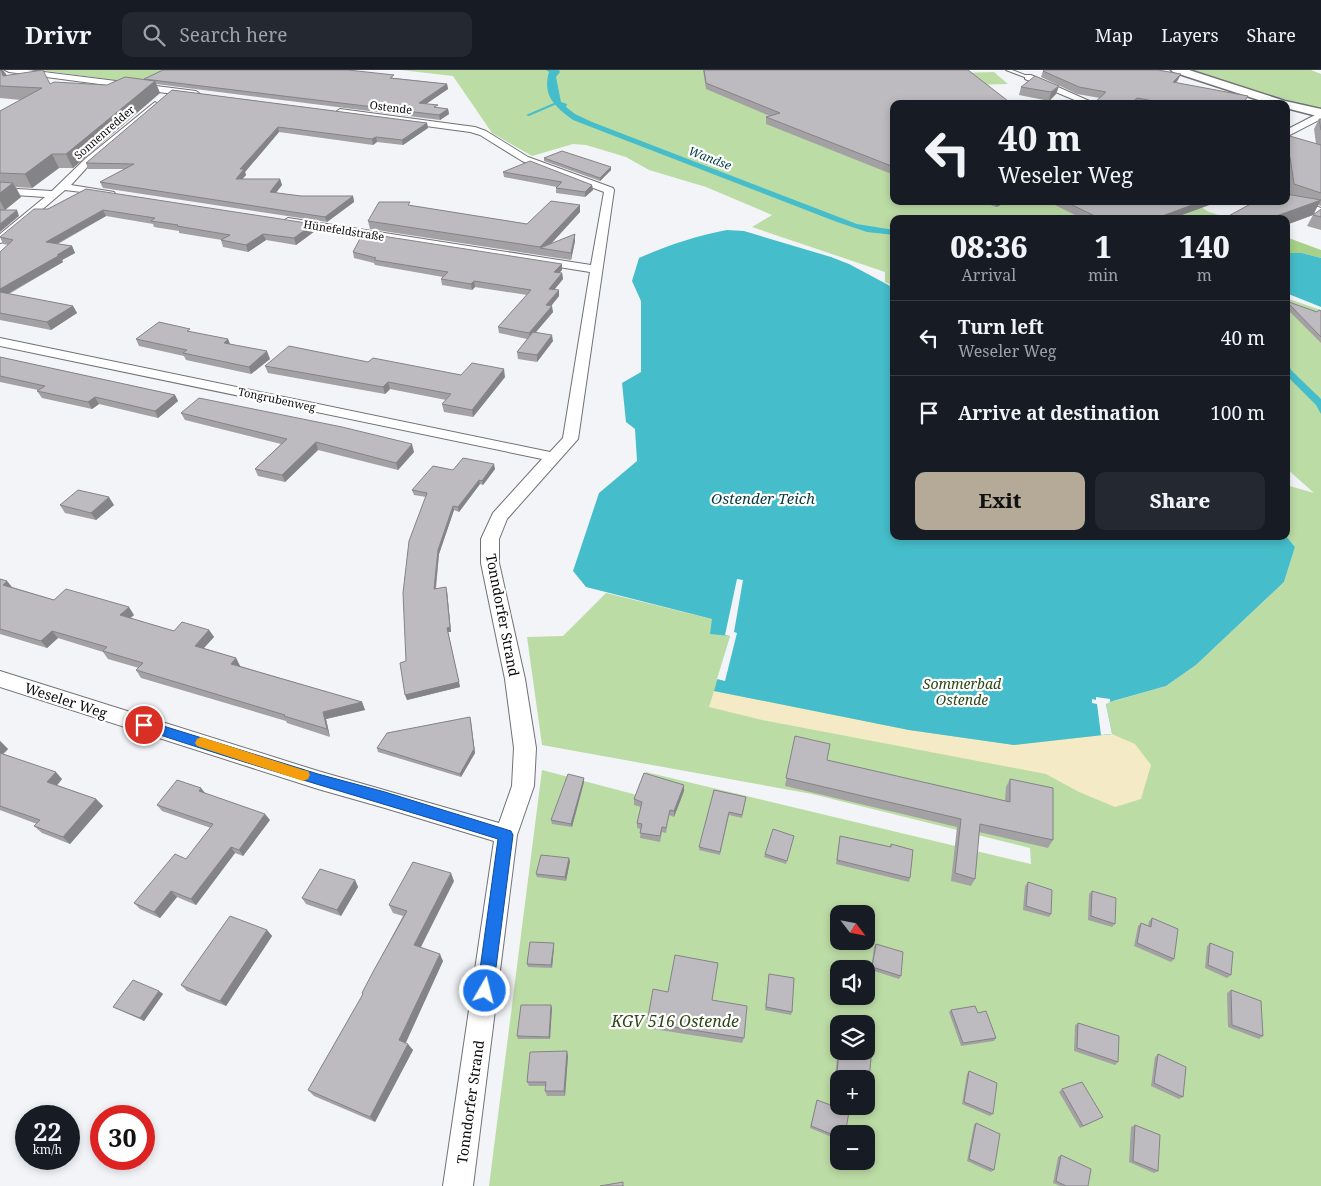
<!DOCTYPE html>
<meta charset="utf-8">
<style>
:root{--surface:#171b24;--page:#242831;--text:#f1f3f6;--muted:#9ea1a6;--line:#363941;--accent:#b4aa97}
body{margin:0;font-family:"Noto Serif",serif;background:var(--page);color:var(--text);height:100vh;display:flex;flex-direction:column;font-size:19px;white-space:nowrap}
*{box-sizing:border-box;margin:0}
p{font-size:16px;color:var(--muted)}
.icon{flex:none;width:28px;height:28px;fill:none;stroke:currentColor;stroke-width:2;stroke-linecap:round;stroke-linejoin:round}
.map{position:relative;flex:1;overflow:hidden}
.details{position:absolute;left:890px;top:145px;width:400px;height:325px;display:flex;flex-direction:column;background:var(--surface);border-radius:10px;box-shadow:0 2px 8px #0003}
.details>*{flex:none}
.guide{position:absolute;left:890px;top:30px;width:400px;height:105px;border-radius:10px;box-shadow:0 2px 8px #0003;background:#171b24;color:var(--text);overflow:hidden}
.needle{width:32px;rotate:122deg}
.controls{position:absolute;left:830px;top:835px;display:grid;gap:10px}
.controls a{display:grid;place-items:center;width:45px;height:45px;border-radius:10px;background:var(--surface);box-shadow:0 2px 8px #0003;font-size:25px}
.speed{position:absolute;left:15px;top:1035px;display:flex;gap:10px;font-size:25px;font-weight:700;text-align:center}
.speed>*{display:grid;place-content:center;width:65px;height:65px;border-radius:50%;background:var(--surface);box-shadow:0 2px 8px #0003;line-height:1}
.speed small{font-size:12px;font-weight:400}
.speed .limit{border:8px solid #d22;background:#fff;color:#111}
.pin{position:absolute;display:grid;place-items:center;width:42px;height:42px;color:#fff;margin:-21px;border:2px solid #fff;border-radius:50%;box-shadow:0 1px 5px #0007}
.me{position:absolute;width:55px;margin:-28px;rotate:8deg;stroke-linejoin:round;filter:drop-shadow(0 0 4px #0008)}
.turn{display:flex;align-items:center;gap:18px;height:105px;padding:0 25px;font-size:22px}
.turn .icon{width:65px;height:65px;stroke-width:2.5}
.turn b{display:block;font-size:35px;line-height:42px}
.eta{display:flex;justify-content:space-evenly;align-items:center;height:85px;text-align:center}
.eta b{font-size:30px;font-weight:800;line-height:35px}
.button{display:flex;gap:10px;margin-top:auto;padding:10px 25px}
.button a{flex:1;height:58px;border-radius:10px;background:var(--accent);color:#111;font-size:20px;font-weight:800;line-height:58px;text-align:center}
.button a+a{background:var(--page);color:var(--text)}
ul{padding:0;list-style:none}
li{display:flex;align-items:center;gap:15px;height:75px;padding:0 25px;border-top:1px solid var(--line)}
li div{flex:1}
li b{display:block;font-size:19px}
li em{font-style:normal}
header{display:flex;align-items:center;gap:30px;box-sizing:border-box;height:70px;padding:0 25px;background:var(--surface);border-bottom:1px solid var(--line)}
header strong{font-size:24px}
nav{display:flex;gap:28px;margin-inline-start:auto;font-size:18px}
.search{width:350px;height:45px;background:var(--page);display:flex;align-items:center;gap:12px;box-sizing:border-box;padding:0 18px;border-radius:10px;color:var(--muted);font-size:19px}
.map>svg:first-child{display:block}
</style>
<header>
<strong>Drivr</strong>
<div class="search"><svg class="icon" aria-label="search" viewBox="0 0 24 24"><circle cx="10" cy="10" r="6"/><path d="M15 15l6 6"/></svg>Search here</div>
<nav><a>Map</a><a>Layers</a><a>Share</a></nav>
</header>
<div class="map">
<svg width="1321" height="1116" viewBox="0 0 1321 1116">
<rect width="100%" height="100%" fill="#f2f4f8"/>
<path fill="#bcdca5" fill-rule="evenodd" d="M39,0H166L136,13Z
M401,0H954L958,3L994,2L1008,14L974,15L894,34V131H1191L1209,142L1231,149H894V216L885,212V202L752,157L772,145L706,117L649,100L626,87L586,75L573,74L532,86L492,63L453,6Z
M1188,0H1311L1321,4V39L1228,14Z
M1286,228L1321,240V1116H489L542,700L637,725L646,702L1031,794L1030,778L812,724L542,675L527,567L563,566L606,523L712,549L1114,631L1166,616L1196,595L1284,512L1295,477L1286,466V415L1314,423L1286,398ZM839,844H866V871H839ZM839,899H866V926H839ZM839,954H866V981H839ZM839,1009H866V1036H839ZM839,1064H866V1091H839Z"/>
<path fill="#a7d088" d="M1286,167L1321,180V188L1302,183H1286Z"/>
<path fill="#f4eac5" d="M714,621L909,660L1014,675L1112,664L1135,674L1151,695L1141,729L1115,737L1079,722L1046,704L762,650L709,637Z"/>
<path fill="#46bdca" d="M546,0H559L560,2L556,7L561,32L567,34L566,37L575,44L592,52L857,154L894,160V165L867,162L837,152L573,50C555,36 542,26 549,2Z
M727,160L744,161L831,187L849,194L894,218V466H1286L1295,477L1284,512L1196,595L1166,616L1106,633L1112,664L1014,675L909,660L714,621L730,566L710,564L712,549L586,517L573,501L599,423L637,391L635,359L626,352L622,313L641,302V231L632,211L639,188C668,175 696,166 727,160Z
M1286,183H1302L1321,188V237L1286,223Z
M1286,292L1292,301L1321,329V344L1316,335L1286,305Z"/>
<path fill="#f2f4f8" d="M737,509L743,510L734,562L737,563L725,611L717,609L730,566L725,565Z
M1096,627L1110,629V632L1106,634L1112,664L1101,665L1097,634L1092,633V629L1096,630Z"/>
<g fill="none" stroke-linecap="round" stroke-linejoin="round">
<path fill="#46bdca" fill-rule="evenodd" d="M554,33L557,34L529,46L526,45Z"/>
<defs>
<path id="lane" d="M1006,0H1012L1030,7L1027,8Z"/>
<path id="street" d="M5,0H28L196,21L200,24L196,27L9,2Z
M1025,5H1031L1096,34H1084L1025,9Z
M155,32L159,35L158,37L91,93L71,115L114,122L115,124L114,126L65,120L4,172L0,173V164L45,127L0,124V118L52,121L85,89Z
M340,39L475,57L486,61L528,87L613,118L614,120L578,369L507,449L499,469V493L525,609L536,678L534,716L517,765L473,1116H443L494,771L385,738L318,719L0,617V601L318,701L499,753L512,716L514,678L505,609L481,493V469L493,443L542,389L0,276V268L550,382L563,368L590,202L288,154L283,151L288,148L591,195L604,122L522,91L480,65L470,62L337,44L336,42Z
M1321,42V49L1286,67V60Z
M1286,126L1321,138V145L1282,131H1286Z"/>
<path id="secondary" d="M1171,0H1189L1285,31L1321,39V47L1286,38V34H1271L1173,2Z"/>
</defs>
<use href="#lane" stroke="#717277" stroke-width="2"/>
<use href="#street" stroke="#717277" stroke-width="2"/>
<use href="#secondary" stroke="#717277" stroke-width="3"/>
<use href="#lane" fill="#fff" fill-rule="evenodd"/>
<use href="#street" fill="#fff" fill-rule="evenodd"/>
<use href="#secondary" fill="#fff" fill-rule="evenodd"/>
</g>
<path fill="#a3a1a4" d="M0,0H3L6,6L50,14L107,15L144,9L353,1L394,8L447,14L448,19L426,34L438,38L448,39L449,44L440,50L156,14L160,23L73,98H59L32,118L16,117L21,127L5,140H0V41L21,30L0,28Z
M703,0H968L894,34V105L766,54V47L770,46L706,19Z
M1043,1L1178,10L1176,13L1245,32L1254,34H1094L1100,28L1077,24L1041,7Z
M1059,16L1056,24L1049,31L1019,25L1021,17Z
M172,20L427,53L428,58L403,75L377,72L373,75L279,62L245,102L246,105L242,109H280L282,115L276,123L301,126H353L354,132L327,152L103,118L100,112L125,99H88L86,93Z
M1319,49H1321V136L1318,135L1313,145L1321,139V160L1307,156L1313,145L1286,155L1289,125L1286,106V65L1316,74L1314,59Z
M544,88L611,100L600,111L544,91Z
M503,102L592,115L593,120L585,127L556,123V118L557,117L504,107Z
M86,119L315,161L296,175L266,170L248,182L223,177L221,170H222L179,163V161L154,157L153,154L106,146L58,174L72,176L75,183L62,190L63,192L9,224L73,236L77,243L51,260L0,250V182L8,175L3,174L0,167L48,139Z
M980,131H1010L996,137Z
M1047,131H1220L1171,149H1083Z
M580,135V142L551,174L575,171L571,190L370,159L368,151L411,136L527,154Z
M353,182L562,200L559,203H562L563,209L554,220L559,226L551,236L553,242L536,262L553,271L537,292L518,289L517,282L527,269L499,263L498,257L527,225L475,217L472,220L442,215L441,209L443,207L375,195L374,193L354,188Z
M1286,232L1317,242L1321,241V273L1286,238Z
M136,269H228L230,274L270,289L251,304L186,290L184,286L139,276Z
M0,287L175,325L178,331L158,348L99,334L92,339L42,328L37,321L38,320L0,312Z
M368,292L461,305L505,307L473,347L444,342L442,334L446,330L390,319L385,324L268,303L265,296Z
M181,343L414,382L398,400L318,380L285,412L258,406L255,399L281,374L185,350Z
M495,399L483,415L480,414L459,442L454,440L439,484L436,519L447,521L451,562H448L460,617L407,630L406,591L426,427L414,425L412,420L453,400Z
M60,435H114L96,450L65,443Z
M0,509L7,511L12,517L54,530L134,545L130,548L174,561L209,560L214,567L204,578L236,588L240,596L362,632L365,640L326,649L330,667L287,653L286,651L141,608L136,600L139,598L108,589L103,582L58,568L47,578L0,564Z
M471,651L475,683L461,707L378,682L377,678Z
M795,666L827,690L1005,731L1006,717L1010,709L1053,770L1048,778L979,762L975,809L971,816L951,811L957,757L785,716Z
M0,671L8,679L3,684L62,709L57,715L96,729L103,736L70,774L42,763L34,756L37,754L0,740Z
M584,708V712L572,757L552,754L551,750Z
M684,715V721L674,747L669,745L666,763L662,762L660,772L640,768L641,759L637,758V753L641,737L634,735V729Z
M714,720L746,727L742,748L729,745L720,785L699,780Z
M206,724L270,750L243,786L235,783L196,835L177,827L160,848L140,839L134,833L186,789L211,758L162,741L157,735Z
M794,766L786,794L764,787L765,784Z
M840,766L890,777L891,774L910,808L909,812L836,794Z
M570,791L566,811L537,807L536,804Z
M355,810L358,817L341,846L306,834L302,828Z
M454,811L420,877L443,891L405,973L413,980L375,1052L314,1026L308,1020L363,925L362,923L403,846L393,843L389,835Z
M1028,812L1051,844L1049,847L1023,840L1025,816Z
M1092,821L1115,854L1112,857L1088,850L1089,824Z
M1152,848L1174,889L1171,892L1134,876L1138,856L1141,853L1148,856L1149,851Z
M267,860L272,866L226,936L187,921L181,915Z
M554,873V877L552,898L528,897L527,894Z
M1210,873L1231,905L1227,908L1205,898L1207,876Z
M876,874L901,906L899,909L871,900L874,877Z
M769,904L792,942L791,945L765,940Z
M1231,920L1263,966L1259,969L1228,957L1227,923Z
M159,921L163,924L144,951L117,939L113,937Z
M713,930L744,968L742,973L647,958V953Z
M552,938L550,969H518L517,966Z
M951,940L978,943L996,968L994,971L961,976L949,942Z
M1078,953L1118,992L1115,995L1074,981L1075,955Z
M839,974V981L869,1011L867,1013H866V1009H851L835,1005Z
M1158,984L1183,1027L1179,1029L1151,1016L1155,987Z
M568,986L565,1026H547L545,1021L546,1016H529L527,1012Z
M969,1001L993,1044L990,1046L962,1034L967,1004Z
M1062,1019L1099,1049L1080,1058L1059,1022Z
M817,1030L839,1064V1070L810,1058Z
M976,1053L994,1100L991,1102L967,1091L974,1055Z
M1135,1055L1158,1101L1154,1103L1129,1092L1131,1057Z
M1061,1085L1088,1116H1060L1053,1113L1058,1087Z"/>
<path fill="#848386" d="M1,0H3L6,4L9,16L3,6Z
M1181,4L1178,10L1170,18L1173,12Z
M155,11L160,23L73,98L66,84Z
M447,14L448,19L420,38L419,33Z
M1059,16L1056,24L1049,31L1051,22Z
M1137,28L1134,34H1130Z
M448,39L449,44L440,50L439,45Z
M427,53L428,58L403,75L402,70Z
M278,57L279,62L245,102L246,105L238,114L236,109L240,99Z
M376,67L377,72L373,75L372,69Z
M52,84L59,98L32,118L25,104Z
M611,97V100L600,111V108Z
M280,109L282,115L272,127L270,122Z
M13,113L21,127L5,140L0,131V123Z
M592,115L593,120L585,127V122Z
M353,126L354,132L327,152L325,147Z
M1321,130L1313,145L1286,155V149H1268Z
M998,131H1010L996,137Z
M1203,131H1220L1171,149H1154Z
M580,135V142L546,179L540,178V185V177Z
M17,140L19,146L0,162V154Z
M103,140L106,146L49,178L46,172Z
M313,154L315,161L296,175L294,168Z
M263,164L266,170L248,182L246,175Z
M575,164V171L571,190V183Z
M72,176L75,183L62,190L63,192L0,228V219Z
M562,194V200L554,208V202Z
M562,203L563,209L550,225L549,219Z
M474,211L475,217L472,220L471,214Z
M559,220V226L547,241L546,235Z
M73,236L77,243L51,260L47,252Z
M552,236L553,242L530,269L529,263Z
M552,265L553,271L537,292V285Z
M228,269L231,277L224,273Z
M267,281L270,289L251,304L249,297Z
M504,299L505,307L473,347L472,340Z
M388,312L390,319L385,324L383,317Z
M175,325L178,331L158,348L155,341Z
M95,327L99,334L92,339L88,332Z
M316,372L318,380L285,412L282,405Z
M412,374L414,382L398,400L396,393Z
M494,394L495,399L483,415L482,411Z
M479,410L480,414L459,442L458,437Z
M109,427L114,435L96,450L91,443Z
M453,436L454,440L439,484L435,523L434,519L438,480Z
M7,511L13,519L3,515Z
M446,517L447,521L451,562H448L460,617L407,630L405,625L447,558Z
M129,537L134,545L125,553L120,545Z
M209,560L214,567L199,583L195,576Z
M52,561L58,568L47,578L41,571Z
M236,588L240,596L235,601L231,594Z
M362,632L365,640L326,649L330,667L327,659L323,642Z
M470,647L475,683L461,707L460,704Z
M0,671L8,679L0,687Z
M56,702L62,709L54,719L47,712Z
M584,708V712L572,757L571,754Z
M684,715V721L674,747V741Z
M201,718L206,724L199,721Z
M96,729L103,736L70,774L63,767Z
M265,744L270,750L243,786L239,780Z
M231,777L235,783L196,835L191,829Z
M569,788L570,791L566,811L565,807Z
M451,803L454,811L418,883L414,875Z
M355,810L358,817L341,846L337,840Z
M171,821L177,827L160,848L154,842Z
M267,860L272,866L226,936L220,931Z
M554,873V877L552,898L551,895Z
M440,884L443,891L404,977L399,970Z
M159,921L163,924L144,951L140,948Z
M551,935L552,938L550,969L549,967Z
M408,974L413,980L375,1052L370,1047Z
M567,981L568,986L565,1026L564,1021Z"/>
<path fill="#bdbbbf" stroke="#848386" d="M0,0H1L3,6L43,0L50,14L54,12L107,15L125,7L155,11L66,84H52L25,104L0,103V41L42,18L0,16Z
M163,0H348L394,5L390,8L447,14L419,33L438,35L434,37L448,39L439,45L144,9Z
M704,0H968L1012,34H894V97L766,47L780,43L706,13Z
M1044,0H1158L1181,4L1173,12L1248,26L1244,32L1254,34H1170L1137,28L1130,34H1098L1094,33L1106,22L1079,17L1043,1Z
M1035,6L1059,16L1051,22L1021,17Z
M172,20L427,53L402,70L376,67L372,69L278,57L240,99H244L236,109H280L270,122L301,126H353L325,147L100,112L134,94L86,93Z
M1319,49H1321V60Z
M1286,65L1321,75V123L1294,114L1290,87L1286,86Z
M562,81L611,97L600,108L544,88Z
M530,91L592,115L585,122L556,118L562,112L503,102Z
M0,112L13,113L0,123Z
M86,119L313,154L294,168L263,164L246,175L221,170L230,165L177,156L178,155L151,151L155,148L103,140L46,172L72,176L57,185H60L0,219V182L13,170L0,167L34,139H48Z
M1286,124L1321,130L1268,149H1223L1256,131H1286Z
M551,131L580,135L540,177L368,151L379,132H410L408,135L527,154Z
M1064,131H1203L1154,149H1101Z
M1321,139V147L1313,145Z
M0,140H17L0,154Z
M363,163L562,194L554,202L562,203L549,219L559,220L546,235L552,236L529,263L498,257L531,220L474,211L471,214L441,209L448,202L374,190L376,188L353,182Z
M575,164L571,183L540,178Z
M0,222L73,236L47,252L0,243Z
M1286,231L1317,242L1319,240L1321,241V267Z
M159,252L190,259L187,261L228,269L224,273L267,281L249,297L183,283L187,280L136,269Z
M533,262L552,265L537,285L517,282Z
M289,276L368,292L373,288L461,305L472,293L504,299L472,340L442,334L451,324L388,312L383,317L265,296Z
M0,287L175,325L155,341L95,327L88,332L37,321L45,316L0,306Z
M199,328L342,357L412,374L396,393L316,372L282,405L255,399L287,369L181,343Z
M463,388L494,394L482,411L479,410L458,437L453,436L438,480L434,519L446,517L450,557L447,558L459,612L405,625L400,593L406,591L403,523L409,471L427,423L412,420L433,396L453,400Z
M78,420L109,427L91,443L60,435Z
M0,509L7,511L3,515L54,530L66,519L129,537L120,545L174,561L182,552L209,560L195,576L236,588L231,594L362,632L323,642L327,659L284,646L285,645L136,600L143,593L103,581L107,577L52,561L41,571L0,559Z
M470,647L474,679L460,704L377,678L387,663Z
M795,666L830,674L827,690L1010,732V709L1053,718V770L980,754L975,809L955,803L961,749L786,708Z
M0,683L56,702L47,712L96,729L63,767L34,756L40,750L0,736Z
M644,703L684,715L674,741L670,740L666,758L662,757L660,766L640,763L642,754L637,753L642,732L634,729Z
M568,704L584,708L571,754L551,750Z
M177,710L201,718L199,721L265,744L239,780L231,777L191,829L171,821L154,842L134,833L175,784L186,789L213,754L157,735Z
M714,720L746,727L742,745L729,742L720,782L699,777Z
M773,759L794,766L787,791L765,784Z
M840,766L891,777V774L913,780L910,808L837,790Z
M541,785L569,788L565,807L536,804Z
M413,792L451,803L414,875L440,884L399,970L408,974L370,1047L308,1020L363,924L362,923L374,900L407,841L389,835Z
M320,799L355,810L337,840L302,828Z
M1028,812L1052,820L1051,844L1026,836Z
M1092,821L1116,828L1115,854L1091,846Z
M230,846L267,860L220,931L181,915Z
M1152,848L1178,859L1174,889L1137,873L1141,853L1151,857Z
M530,872L554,873L551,895L527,894Z
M1210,873L1233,882L1231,905L1208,895Z
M876,874L903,882L901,906L872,897Z
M675,885L718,893L712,930L747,936L744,968L647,953L653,919L668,922Z
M769,904L794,908L792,942L766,937Z
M133,910L159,921L140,948L113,937Z
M1231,920L1261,931L1263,966L1232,955Z
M521,935H551L549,967L517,966Z
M975,936L978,943L986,941L996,968L963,973L951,940Z
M1078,953L1119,966L1118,992L1077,978Z
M866,975L872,977L869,1011L866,1010V1009H861L837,1002L839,981H866Z
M567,981L564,1021H545L546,1012H527L530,982Z
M1158,984L1186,997L1183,1027L1154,1013Z
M969,1001L997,1013L993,1044L964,1032Z
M1082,1012L1103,1047L1083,1056L1062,1019Z
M817,1030L849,1042L845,1064H839V1067L811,1056Z
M976,1053L1000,1064L994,1100L969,1089Z
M1135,1055L1160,1065L1158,1101L1133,1091Z
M1061,1085L1091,1099L1088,1116H1066L1056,1111Z
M623,1112V1116H600Z"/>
<path fill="#1a73e8" stroke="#114b97" d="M144,650L318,704L385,722L511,761L513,765L493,921L490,927L485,929L479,927L477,921L498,769C379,732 258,698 139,658L137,655L139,651Z"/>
<path fill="#f59e0b" d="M201,667L303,700L308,701L310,705L308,709L303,711L197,676L195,673L197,669Z"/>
<g text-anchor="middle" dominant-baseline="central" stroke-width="4.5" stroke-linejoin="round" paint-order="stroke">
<g font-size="11" fill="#0b0b0d" stroke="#fff">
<text transform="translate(391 37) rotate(7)">Ostende</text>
<text transform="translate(104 62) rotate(-41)">Sonnenredder</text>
<text transform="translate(344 160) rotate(9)">Hünefeldstraße</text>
<text transform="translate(277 329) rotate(12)">Tongrubenweg</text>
</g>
<g font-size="12" font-style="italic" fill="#033c42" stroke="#fff">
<text transform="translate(710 88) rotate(21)">Wandse</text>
</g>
<g font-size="14" fill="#0b0b0d" stroke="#fff">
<text transform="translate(503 545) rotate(79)">Tonndorfer Strand</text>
<text transform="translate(66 630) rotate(18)">Weseler Weg</text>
<text transform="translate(470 1032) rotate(-82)">Tonndorfer Strand</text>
</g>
<g font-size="14" font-style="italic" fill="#2d4715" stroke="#fff">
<text x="962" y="613">Sommerbad<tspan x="962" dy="16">Ostende</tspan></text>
</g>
<g font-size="15" font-style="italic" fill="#033c42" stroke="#fff">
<text x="763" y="428">Ostender Teich</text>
</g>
<g font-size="16" font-style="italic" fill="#2d4715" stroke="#fff">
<text x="675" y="951">KGV 516 Ostende</text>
</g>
</g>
</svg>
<div class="controls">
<a><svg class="needle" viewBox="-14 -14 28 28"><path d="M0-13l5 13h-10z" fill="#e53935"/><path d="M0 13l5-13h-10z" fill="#9ea1a6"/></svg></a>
<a><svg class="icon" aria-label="sound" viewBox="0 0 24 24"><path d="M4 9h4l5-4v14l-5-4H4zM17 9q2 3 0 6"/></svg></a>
<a><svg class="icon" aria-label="layers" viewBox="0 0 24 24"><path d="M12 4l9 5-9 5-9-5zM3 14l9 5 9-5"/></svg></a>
<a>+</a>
<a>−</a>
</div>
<div class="speed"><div>22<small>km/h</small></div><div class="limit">30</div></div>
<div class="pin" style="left:144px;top:655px;background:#d93025"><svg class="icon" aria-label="arrive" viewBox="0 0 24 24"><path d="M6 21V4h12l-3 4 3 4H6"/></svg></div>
<svg class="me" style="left:485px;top:921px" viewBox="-20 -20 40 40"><circle r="17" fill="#1a73e8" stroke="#fff" stroke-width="3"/><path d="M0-11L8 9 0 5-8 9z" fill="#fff"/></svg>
<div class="guide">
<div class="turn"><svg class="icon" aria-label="left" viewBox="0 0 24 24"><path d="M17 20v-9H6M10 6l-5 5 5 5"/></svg><div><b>40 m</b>Weseler Weg</div></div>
</div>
<section class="details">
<div class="eta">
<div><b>08:36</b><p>Arrival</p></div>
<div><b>1</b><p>min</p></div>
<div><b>140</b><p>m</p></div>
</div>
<ul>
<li><svg class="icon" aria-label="left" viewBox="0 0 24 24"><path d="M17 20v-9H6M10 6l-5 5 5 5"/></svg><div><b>Turn left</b><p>Weseler Weg</p></div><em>40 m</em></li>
<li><svg class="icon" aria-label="arrive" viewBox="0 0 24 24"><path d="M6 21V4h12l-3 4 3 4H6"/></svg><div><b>Arrive at destination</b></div><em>100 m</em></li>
</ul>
<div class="button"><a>Exit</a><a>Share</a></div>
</section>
</div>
